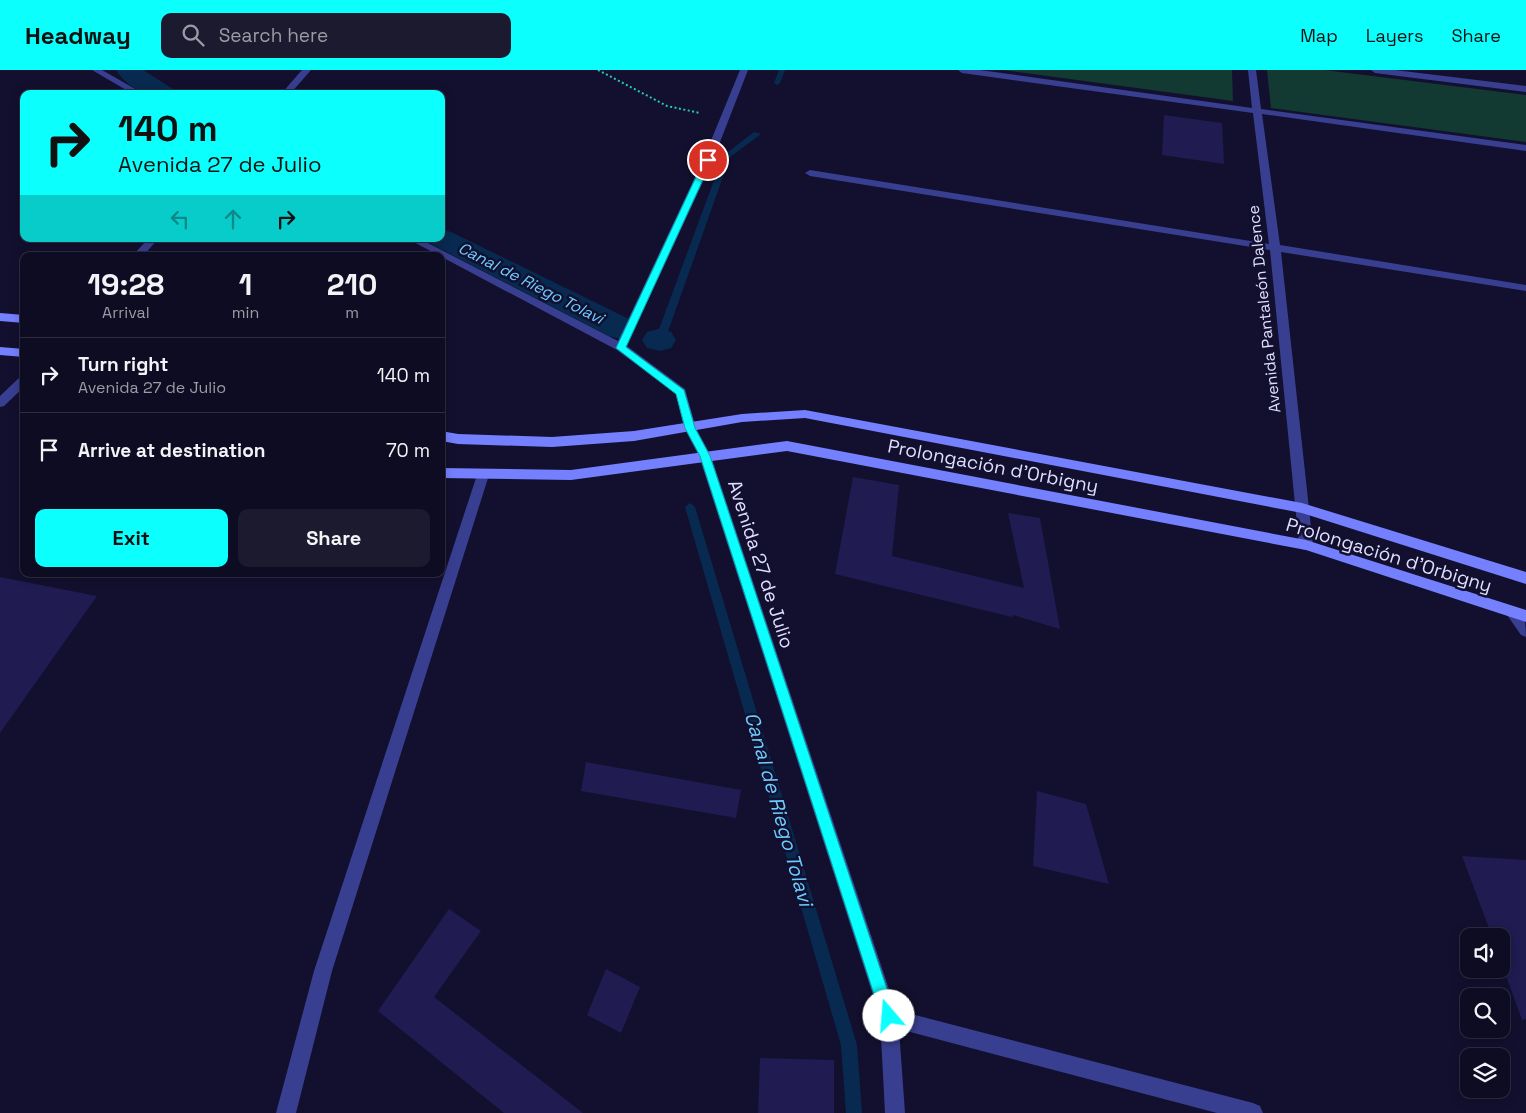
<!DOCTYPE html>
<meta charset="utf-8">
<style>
:root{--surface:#0e0c22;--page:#1c1a2f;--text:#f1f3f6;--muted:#9b9ba5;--line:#2e2c40;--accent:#0afffd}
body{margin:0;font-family:"Space Grotesk",sans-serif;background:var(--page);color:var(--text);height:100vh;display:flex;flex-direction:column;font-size:19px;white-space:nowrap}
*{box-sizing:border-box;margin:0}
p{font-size:16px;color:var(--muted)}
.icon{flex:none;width:28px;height:28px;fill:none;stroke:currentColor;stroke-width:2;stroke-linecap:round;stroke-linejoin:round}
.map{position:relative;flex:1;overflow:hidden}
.sheet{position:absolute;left:20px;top:182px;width:425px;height:325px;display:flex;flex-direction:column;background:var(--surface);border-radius:10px;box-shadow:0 2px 12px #0003,0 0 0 1px var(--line)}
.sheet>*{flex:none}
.top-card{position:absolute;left:20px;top:20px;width:425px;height:152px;border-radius:10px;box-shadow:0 2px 12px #0003,0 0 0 1px var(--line);background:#0afffd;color:#111;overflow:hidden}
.buttons{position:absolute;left:1460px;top:858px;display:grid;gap:10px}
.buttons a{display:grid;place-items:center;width:50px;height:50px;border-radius:10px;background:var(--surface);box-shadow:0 2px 12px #0003,0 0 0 1px var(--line);font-size:25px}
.pin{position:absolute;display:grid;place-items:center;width:42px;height:42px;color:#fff;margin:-21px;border:2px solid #fff;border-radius:50%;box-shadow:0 1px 5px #0007}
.me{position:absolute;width:55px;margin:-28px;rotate:342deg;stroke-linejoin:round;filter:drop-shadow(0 0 4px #0008)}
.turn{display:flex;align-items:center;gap:18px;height:105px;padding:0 15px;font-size:22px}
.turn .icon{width:65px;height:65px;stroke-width:2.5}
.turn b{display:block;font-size:35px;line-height:42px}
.lanes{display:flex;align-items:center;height:48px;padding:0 15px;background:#0003;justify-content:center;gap:25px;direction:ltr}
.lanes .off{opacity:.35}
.eta{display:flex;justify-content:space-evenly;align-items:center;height:85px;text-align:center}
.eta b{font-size:30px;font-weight:700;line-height:35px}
.button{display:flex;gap:10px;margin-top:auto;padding:10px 15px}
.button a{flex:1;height:58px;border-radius:10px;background:var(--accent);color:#111;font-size:20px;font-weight:700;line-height:58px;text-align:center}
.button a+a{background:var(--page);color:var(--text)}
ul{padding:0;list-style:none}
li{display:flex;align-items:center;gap:15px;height:75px;padding:0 15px;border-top:1px solid var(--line)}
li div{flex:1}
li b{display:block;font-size:19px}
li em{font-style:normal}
header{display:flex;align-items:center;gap:30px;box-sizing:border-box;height:70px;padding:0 25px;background:var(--accent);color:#111}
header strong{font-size:24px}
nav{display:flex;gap:28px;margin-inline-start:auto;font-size:18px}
.search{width:350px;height:45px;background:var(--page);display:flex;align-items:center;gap:12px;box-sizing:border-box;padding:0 18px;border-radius:10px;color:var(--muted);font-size:19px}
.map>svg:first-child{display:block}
</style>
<header>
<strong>Headway</strong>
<div class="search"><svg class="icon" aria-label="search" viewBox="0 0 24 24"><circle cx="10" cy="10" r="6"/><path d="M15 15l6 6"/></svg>Search here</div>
<nav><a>Map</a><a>Layers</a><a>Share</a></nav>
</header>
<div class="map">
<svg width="1526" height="1043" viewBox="0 0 1526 1043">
<rect width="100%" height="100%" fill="#12102e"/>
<path fill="#133933" d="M1003,0H1232L1233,31Z
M1267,0H1324L1526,25V72L1271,38Z"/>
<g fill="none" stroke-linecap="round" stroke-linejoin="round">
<path fill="#082a50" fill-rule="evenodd" d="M779,0H785L780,13L777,15L774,13Z
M754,62L761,64L730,87L665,270L663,272H657L655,270L723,86Z
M690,433L695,437L857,975L862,1043H846L841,975L685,437Z"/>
<path fill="#082a50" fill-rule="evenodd" d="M116,0H143L173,19L176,24C149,24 133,25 116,0Z
M441,159L451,162L631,250L636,258L631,266L620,269L609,266L431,174L427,169H441Z
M658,259L671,262L676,270L671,278L660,281L647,278L642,270L647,262Z"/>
</g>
<path fill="#201b51" d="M1164,45L1222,53L1224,94L1162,85Z
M853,407L899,415L892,486L1024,518L1008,443L1040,448L1060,559L1013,545L1012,547L835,504Z
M0,507L97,526L0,663Z
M586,692L741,720L736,748L581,721Z
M1037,721L1086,734L1109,814L1033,796Z
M1462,786L1526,790V949L1522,950L1501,892V866H1492Z
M449,839L481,861L434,927L583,1043H504L378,941Z
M606,899L640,917L621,963L587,945Z
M760,988L834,990V1043H758Z"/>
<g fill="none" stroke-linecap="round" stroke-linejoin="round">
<path stroke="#29c8ad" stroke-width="2" stroke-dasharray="2 2.5" stroke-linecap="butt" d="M598,0L667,36L700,43"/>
<path fill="#393f90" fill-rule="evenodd" d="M483,400L487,402L489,405L332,901L296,1043H276L314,901L477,405L479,402Z"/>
<path fill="#393f90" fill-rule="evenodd" d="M92,0H102L144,24H133Z
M302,0H311L290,24H281Z
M740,0H748L713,90L627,276L685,319L696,358L711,386L896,940L1253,1033L1260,1036L1263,1043H1217L899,959L905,1043H885L880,947L699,386L684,358L676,324L617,280L408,169H420L618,271L703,90Z
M958,0H980L1252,38L1248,0H1256L1261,39L1526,75V81L1262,44L1280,175L1526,215V221L1281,182L1313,475L1311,479L1306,480L1301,479L1299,475L1270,180L810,106L805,103L810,100L1269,174L1253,43L962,3Z
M1371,0H1395L1526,16V22L1375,3Z
M148,169H158L143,186H132Z
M24,306V317L4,336L0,337V326L20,307Z
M1512,536C1526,541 1526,555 1526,567L1521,565L1505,542L1507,538Z"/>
<path fill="#7580ff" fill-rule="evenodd" d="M0,243L24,245V253L0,251Z
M0,277L24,279V287L0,285Z
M805,340L1302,433L1526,502V514L1302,443L805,348L742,352L634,371L552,377L458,374L441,371V361L458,364L552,367L634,361L742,344Z
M787,371L1306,470L1526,540V552L1306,480L787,381L571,410L441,408V398L571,400Z"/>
</g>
<path fill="#0afffd" stroke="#06a6a4" d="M708,87L712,90L626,277L684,320L695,358L710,386L896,946L894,952L889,954L884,952L881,946L700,386L685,358L676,324L616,278L704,90Z"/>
<g text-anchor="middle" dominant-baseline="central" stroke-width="5" stroke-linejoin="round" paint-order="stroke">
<g font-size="16" font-style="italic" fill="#6ccbff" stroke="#12102e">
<text transform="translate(531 213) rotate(27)">Canal de Riego Tolavi</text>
</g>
<g font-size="16" fill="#dedeff" stroke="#12102e">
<text transform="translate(1264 239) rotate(-96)">Avenida Pantaleón Dalence</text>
</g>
<g font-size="19" fill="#dedeff" stroke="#12102e">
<text transform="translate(993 396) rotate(11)">Prolongación d'Orbigny</text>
<text transform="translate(1389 485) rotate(17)">Prolongación d'Orbigny</text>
<text transform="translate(761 494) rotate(72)">Avenida 27 de Julio</text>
</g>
<g font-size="20" font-style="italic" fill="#6ccbff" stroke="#12102e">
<text transform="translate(779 739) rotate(74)">Canal de Riego Tolavi</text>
</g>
</g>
</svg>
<div class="buttons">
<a><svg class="icon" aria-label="sound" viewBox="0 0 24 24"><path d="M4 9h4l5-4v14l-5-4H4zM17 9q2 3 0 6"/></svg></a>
<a><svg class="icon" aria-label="search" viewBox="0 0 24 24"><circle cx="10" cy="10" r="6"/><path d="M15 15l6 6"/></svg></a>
<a><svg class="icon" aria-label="layers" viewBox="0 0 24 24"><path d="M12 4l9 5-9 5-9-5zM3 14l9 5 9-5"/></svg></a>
</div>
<div class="pin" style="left:708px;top:90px;background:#d93025"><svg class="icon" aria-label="arrive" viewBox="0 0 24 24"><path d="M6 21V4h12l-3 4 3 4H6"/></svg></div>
<svg class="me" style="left:889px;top:946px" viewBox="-20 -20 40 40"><circle r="19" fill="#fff"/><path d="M0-13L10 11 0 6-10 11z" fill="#0afffd"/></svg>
<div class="top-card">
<div class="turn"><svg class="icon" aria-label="right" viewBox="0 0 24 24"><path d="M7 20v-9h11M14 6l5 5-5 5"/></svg><div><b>140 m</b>Avenida 27 de Julio</div></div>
<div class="lanes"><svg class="icon off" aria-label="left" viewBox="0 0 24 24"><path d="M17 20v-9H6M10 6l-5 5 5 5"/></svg><svg class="icon off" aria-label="ahead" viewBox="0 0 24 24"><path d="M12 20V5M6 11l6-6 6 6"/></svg><svg class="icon" aria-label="right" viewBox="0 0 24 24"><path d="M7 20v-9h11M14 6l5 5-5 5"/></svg></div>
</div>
<section class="sheet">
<div class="eta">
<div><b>19:28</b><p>Arrival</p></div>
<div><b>1</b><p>min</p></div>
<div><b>210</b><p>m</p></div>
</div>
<ul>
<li><svg class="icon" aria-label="right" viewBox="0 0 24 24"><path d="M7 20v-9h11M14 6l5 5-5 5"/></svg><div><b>Turn right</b><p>Avenida 27 de Julio</p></div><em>140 m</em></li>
<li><svg class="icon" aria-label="arrive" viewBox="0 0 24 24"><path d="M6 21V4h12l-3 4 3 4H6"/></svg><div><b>Arrive at destination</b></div><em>70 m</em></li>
</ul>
<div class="button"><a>Exit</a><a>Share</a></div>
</section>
</div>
